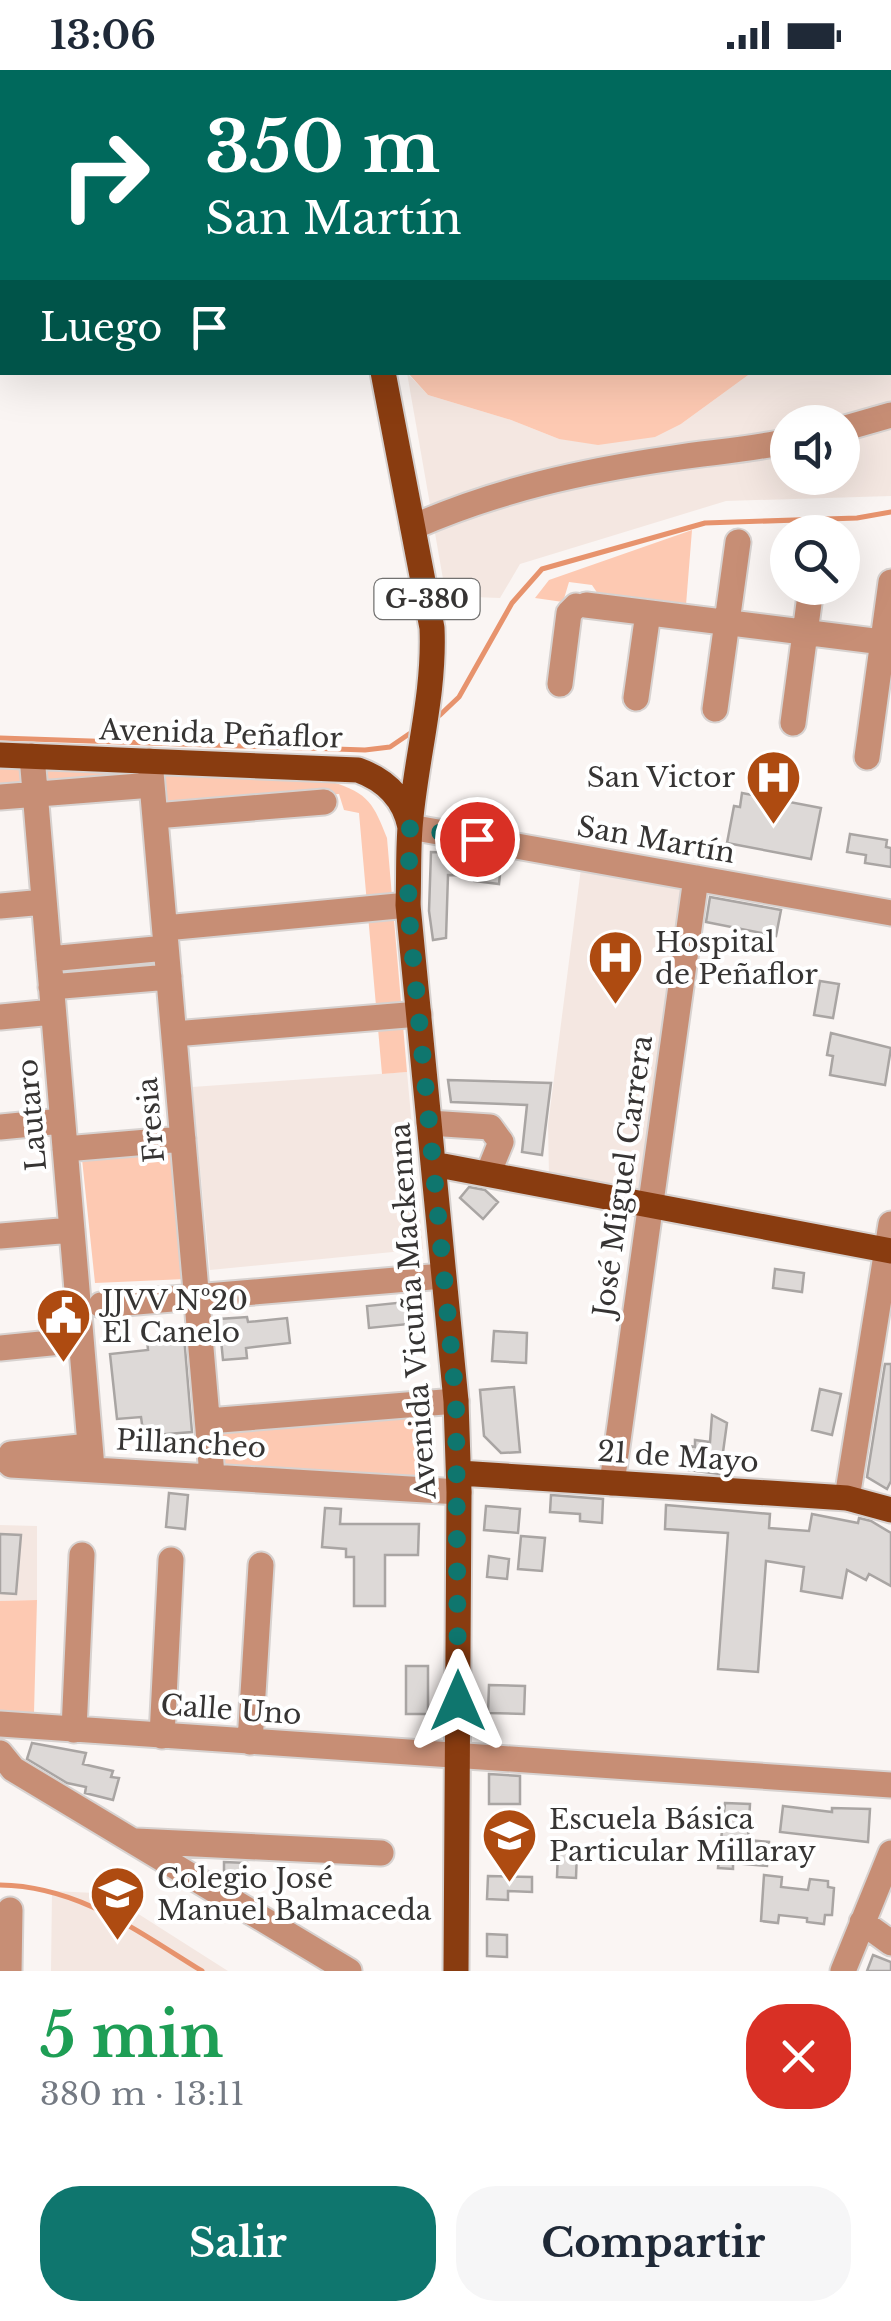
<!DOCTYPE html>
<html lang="es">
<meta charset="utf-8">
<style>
:root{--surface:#fff;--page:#f6f6f7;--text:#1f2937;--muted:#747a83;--accent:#0f766e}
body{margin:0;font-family:"Libre Baskerville",serif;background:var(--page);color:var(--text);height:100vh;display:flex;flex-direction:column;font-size:38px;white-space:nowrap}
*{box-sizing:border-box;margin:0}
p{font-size:32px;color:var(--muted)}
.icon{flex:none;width:55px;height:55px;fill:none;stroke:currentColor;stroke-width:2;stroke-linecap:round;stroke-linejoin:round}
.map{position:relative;height:1901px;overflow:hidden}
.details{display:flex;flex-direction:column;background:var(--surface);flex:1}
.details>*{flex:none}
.hud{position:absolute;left:0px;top:0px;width:892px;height:305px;box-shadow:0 10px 40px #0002;background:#00695c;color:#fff;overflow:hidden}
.fabs{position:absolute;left:770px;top:335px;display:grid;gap:20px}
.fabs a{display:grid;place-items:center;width:90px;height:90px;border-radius:50%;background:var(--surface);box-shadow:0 10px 40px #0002;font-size:50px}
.pin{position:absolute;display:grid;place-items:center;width:85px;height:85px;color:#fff;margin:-42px;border:5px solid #fff;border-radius:50%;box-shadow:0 2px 10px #0007}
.me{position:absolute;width:110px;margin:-55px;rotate:0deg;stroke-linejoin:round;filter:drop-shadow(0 0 8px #0008)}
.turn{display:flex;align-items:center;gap:35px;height:210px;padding:0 40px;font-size:45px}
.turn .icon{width:130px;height:130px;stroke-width:2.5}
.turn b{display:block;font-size:70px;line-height:85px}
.then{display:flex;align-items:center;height:95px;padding:0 40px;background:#0003;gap:20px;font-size:38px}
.round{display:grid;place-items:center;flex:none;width:105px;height:105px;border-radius:40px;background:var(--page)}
.summary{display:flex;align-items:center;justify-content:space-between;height:170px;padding:0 40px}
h1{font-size:60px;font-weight:800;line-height:75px;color:#1e9e55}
.primary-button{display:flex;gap:20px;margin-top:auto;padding:20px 40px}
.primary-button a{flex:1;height:115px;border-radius:40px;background:var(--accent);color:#fff;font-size:40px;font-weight:800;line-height:115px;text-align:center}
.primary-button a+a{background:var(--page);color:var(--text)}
.status{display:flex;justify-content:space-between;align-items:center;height:70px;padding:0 50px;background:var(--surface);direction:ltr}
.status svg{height:28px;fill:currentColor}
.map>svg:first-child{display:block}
</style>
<div class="status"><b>13:06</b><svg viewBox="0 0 49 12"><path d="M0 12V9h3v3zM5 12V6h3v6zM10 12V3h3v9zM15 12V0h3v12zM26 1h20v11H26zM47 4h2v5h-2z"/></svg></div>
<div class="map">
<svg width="891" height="1901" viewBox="0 0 891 1901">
<rect width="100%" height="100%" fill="#faf5f3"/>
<path fill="#f4e7e1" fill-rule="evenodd" d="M891,261V426L726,431L520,494L500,528L446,526L407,303L428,325L511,350L559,369L681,354L751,303L890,302ZM788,352H842V408H788Z
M581,798L688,819L641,1119L549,1106L548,1055Z
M407,1002L423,1179L210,1200L192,1017Z
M0,1455L37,1456V1530L0,1531Z
M52,1821L95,1823L140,1845L228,1901H51Z"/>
<path fill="#fdc9b2" d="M536,0H891V261L890,2H534Z
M408,303H751L681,354L655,367L598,375L559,369L511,350L428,325Z
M692,460L686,535L600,527L592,515L569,512L563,532L535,528L549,510Z
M0,696L332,712C369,723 374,735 387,768L407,1002L382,1004L359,743L344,740L339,724L164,736L161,712L0,718Z
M177,1082L186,1209L95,1213L82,1089Z
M424,1339L430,1411L222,1398L220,1356Z
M37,1530L34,1643L0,1640V1531Z"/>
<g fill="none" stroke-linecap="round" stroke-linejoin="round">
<path stroke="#e7936d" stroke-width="5" d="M440,645L459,627L512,533L542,499L705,453L857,448L891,442
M0,668L365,680L390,677L409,664
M0,1815C78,1816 137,1861 202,1901"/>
</g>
<path fill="#ddd9d7" stroke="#a9a5a3" stroke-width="2.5" d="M742,723L821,738L811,789L727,773L734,736L740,737Z
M850,764L887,770L886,777L891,778V797L865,793L866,785L847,782Z
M431,782L458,783V790L501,795L499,814L474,811V806L448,805L446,868L433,870L429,841Z
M710,827L781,840L776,866L706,852Z
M820,911L839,914L833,948L814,945Z
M831,963L891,978L885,1015L830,1005L833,986L827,985Z
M448,1010L551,1013L542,1085L522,1082L527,1035L451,1032Z
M469,1117L485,1120L498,1132L483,1149L460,1128Z
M775,1199L804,1203L802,1222L773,1218Z
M406,1232L409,1254L369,1258L367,1236Z
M247,1247L248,1252L287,1248L290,1273L246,1278L247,1288L223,1290L219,1249Z
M494,1261L527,1263L526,1293L492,1291Z
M184,1266L192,1362L155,1365V1360L143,1361L141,1347L117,1349L110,1284L148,1280L147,1269Z
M885,1294H891V1411L887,1419L867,1407Z
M514,1317L520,1382L501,1383L484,1366L480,1320Z
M820,1319L841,1324L832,1365L812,1360Z
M712,1345L727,1353L720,1404L688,1400L690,1376L695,1377V1370L710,1372Z
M169,1423L188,1425L185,1459L166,1457Z
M551,1425L603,1429L602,1453L580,1451V1444L550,1442Z
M666,1435L770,1444L769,1458L809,1461L812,1444L858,1453L859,1448L871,1451L891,1463V1516L869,1504L866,1510L847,1500L842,1528L801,1521L804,1497L766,1491L758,1602L718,1599L728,1463L665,1459Z
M486,1436L520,1439L518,1463L484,1460Z
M325,1438L341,1439L340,1454H419L418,1485H385V1536H354V1487H346V1479L322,1477Z
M0,1464L21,1465L16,1524L0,1523Z
M521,1466L545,1468L542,1501L518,1499Z
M489,1486L509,1489L507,1509L487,1507Z
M406,1596H428V1644H406Z
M489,1615L525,1616L524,1644L488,1643Z
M32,1673L86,1683L83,1694L113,1701L111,1707L119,1708L113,1730L85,1723L86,1717L67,1713L27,1689Z
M489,1704L520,1706V1734H489Z
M725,1733L750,1734L748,1770L769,1772L767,1796L733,1793V1799L718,1798Z
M783,1736L832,1742V1738L870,1739L868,1772L780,1762Z
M558,1781H577L576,1808L557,1807Z
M224,1792L247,1793L248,1814H236L224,1807Z
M764,1805L782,1807L781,1817L808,1820L810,1809L828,1811V1817L834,1818L832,1845H825L824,1854L807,1852V1848L779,1845L778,1853L761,1851Z
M488,1806L532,1807V1822L508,1821V1830L487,1829Z
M487,1864L507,1865V1887L487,1886Z
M873,1885L891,1892V1901H867Z"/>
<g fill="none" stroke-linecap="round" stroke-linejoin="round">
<defs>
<path id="minor" d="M842,359L891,345
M413,457C497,420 583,401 673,388C711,382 750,380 788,371
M586,535L891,573
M560,614L569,543L576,536
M636,628L648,543
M715,639L738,472
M793,653L811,518
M32,686L92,1398
M867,687L891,512
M150,691L212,1405
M0,727L152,715
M155,746L324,732
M410,757L891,843
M0,836L44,832
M165,858L408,835
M49,889L166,878
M51,917L169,907
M0,947L53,942
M174,964L419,944
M429,1053L490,1057L501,1072L488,1104
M0,1057L62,1051
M65,1079L183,1069
M0,1166L72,1160
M101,1235L443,1206
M0,1278L81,1270
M208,1351L456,1331
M90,1376L11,1384L8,1392L11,1395L459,1422
M612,1413L696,808
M847,1428L891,1154
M0,1654L891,1715
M74,1660L82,1485
M162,1666L171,1490
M250,1672L261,1495
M0,1683L13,1699L349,1901
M136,1771L381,1783
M862,1852L891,1873
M9,1901L10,1840
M843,1901L891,1783"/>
<path id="major" d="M521,2L523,0
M383,302L432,558C435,626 415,691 410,758C408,784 409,810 408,835L456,1331L459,1422L456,1901
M0,685L358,700C386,710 404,728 410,757
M433,1094L891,1181
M459,1403L847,1428L891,1440"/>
</defs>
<use href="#minor" stroke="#d7d2d0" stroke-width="29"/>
<use href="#major" stroke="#d7d2d0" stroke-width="29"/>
<use href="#minor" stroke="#c78e75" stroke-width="25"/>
<use href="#major" stroke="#893c10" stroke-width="25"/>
</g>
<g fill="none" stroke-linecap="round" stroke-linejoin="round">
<path stroke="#0f766e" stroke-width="18" stroke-dasharray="0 32.4" d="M458,1631L456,1330L408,836L410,757L477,769"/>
</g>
<defs>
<symbol id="hospital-pin" viewBox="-11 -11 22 30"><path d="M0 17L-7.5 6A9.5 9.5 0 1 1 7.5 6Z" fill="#ae4b11" stroke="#fff"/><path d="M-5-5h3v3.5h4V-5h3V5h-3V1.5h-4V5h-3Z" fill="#fff"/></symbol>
<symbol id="civic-pin" viewBox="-11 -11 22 30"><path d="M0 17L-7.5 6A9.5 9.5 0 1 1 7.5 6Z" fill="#ae4b11" stroke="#fff"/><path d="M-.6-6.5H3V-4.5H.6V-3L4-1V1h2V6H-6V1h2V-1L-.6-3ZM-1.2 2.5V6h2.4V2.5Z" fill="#fff"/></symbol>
<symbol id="school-pin" viewBox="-11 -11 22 30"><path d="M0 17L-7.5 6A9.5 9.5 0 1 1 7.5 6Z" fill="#ae4b11" stroke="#fff"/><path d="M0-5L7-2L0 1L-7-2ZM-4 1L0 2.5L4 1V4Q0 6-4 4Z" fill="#fff"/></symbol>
</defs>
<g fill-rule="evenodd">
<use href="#hospital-pin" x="742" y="676" width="63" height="86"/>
<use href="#hospital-pin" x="584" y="856" width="63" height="86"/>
<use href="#civic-pin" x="32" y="1214" width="63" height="86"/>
<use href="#school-pin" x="478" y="1734" width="63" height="86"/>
<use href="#school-pin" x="86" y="1792" width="63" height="86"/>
</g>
<g text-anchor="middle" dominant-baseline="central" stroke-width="8" stroke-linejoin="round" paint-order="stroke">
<rect fill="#fff" stroke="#727170" stroke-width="2.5" x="374.5" y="509" width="105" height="40" rx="8"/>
<g font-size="25" font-weight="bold" fill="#363433">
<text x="427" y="529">G-380</text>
</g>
<g font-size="28" fill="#363433" stroke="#fff">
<text transform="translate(221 664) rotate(2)">Avenida Peñaflor</text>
<text transform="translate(656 770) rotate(10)">San Martín</text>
<text transform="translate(32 1045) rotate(-95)">Lautaro</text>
<text transform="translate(151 1050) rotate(-95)">Fresia</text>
<text transform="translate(623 1106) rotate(-82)">José Miguel Carrera</text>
<text transform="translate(413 1241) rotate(-94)">Avenida Vicuña Mackenna</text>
<text transform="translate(191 1374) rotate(3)">Pillancheo</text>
<text transform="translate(678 1387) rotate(4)">21 de Mayo</text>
<text transform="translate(231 1640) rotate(4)">Calle Uno</text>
</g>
<g font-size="28" fill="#363433" stroke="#fff" text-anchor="start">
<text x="735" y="707" text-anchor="end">San Victor</text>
<text x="655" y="872">Hospital<tspan x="655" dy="32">de Peñaflor</tspan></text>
<text x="102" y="1230">JJVV Nº20<tspan x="102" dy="32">El Canelo</tspan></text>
<text x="549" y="1749">Escuela Básica<tspan x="549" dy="32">Particular Millaray</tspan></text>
<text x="157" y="1808">Colegio José<tspan x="157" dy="32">Manuel Balmaceda</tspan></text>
</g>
</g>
</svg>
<div class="fabs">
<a><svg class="icon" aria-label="sound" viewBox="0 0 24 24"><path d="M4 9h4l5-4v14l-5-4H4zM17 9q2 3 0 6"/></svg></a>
<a><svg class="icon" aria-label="search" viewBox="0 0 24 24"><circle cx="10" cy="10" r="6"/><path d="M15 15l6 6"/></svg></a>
</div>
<div class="pin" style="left:477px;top:769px;background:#d93025"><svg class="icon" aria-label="arrive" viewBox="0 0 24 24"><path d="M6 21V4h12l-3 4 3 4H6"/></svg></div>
<svg class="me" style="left:458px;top:1631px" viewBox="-20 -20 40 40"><path d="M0-17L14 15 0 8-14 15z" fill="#0f766e" stroke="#fff" stroke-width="4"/></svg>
<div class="hud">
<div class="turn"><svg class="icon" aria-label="right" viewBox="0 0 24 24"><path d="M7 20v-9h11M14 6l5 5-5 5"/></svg><div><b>350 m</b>San Martín</div></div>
<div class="then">Luego<svg class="icon" aria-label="arrive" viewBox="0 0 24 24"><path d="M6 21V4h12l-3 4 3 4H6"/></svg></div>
</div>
</div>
<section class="details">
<div class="summary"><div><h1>5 min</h1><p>380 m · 13:11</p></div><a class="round" style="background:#d93025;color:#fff"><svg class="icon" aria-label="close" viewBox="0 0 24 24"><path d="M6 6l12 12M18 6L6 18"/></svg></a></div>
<div class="primary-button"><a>Salir</a><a>Compartir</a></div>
</section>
